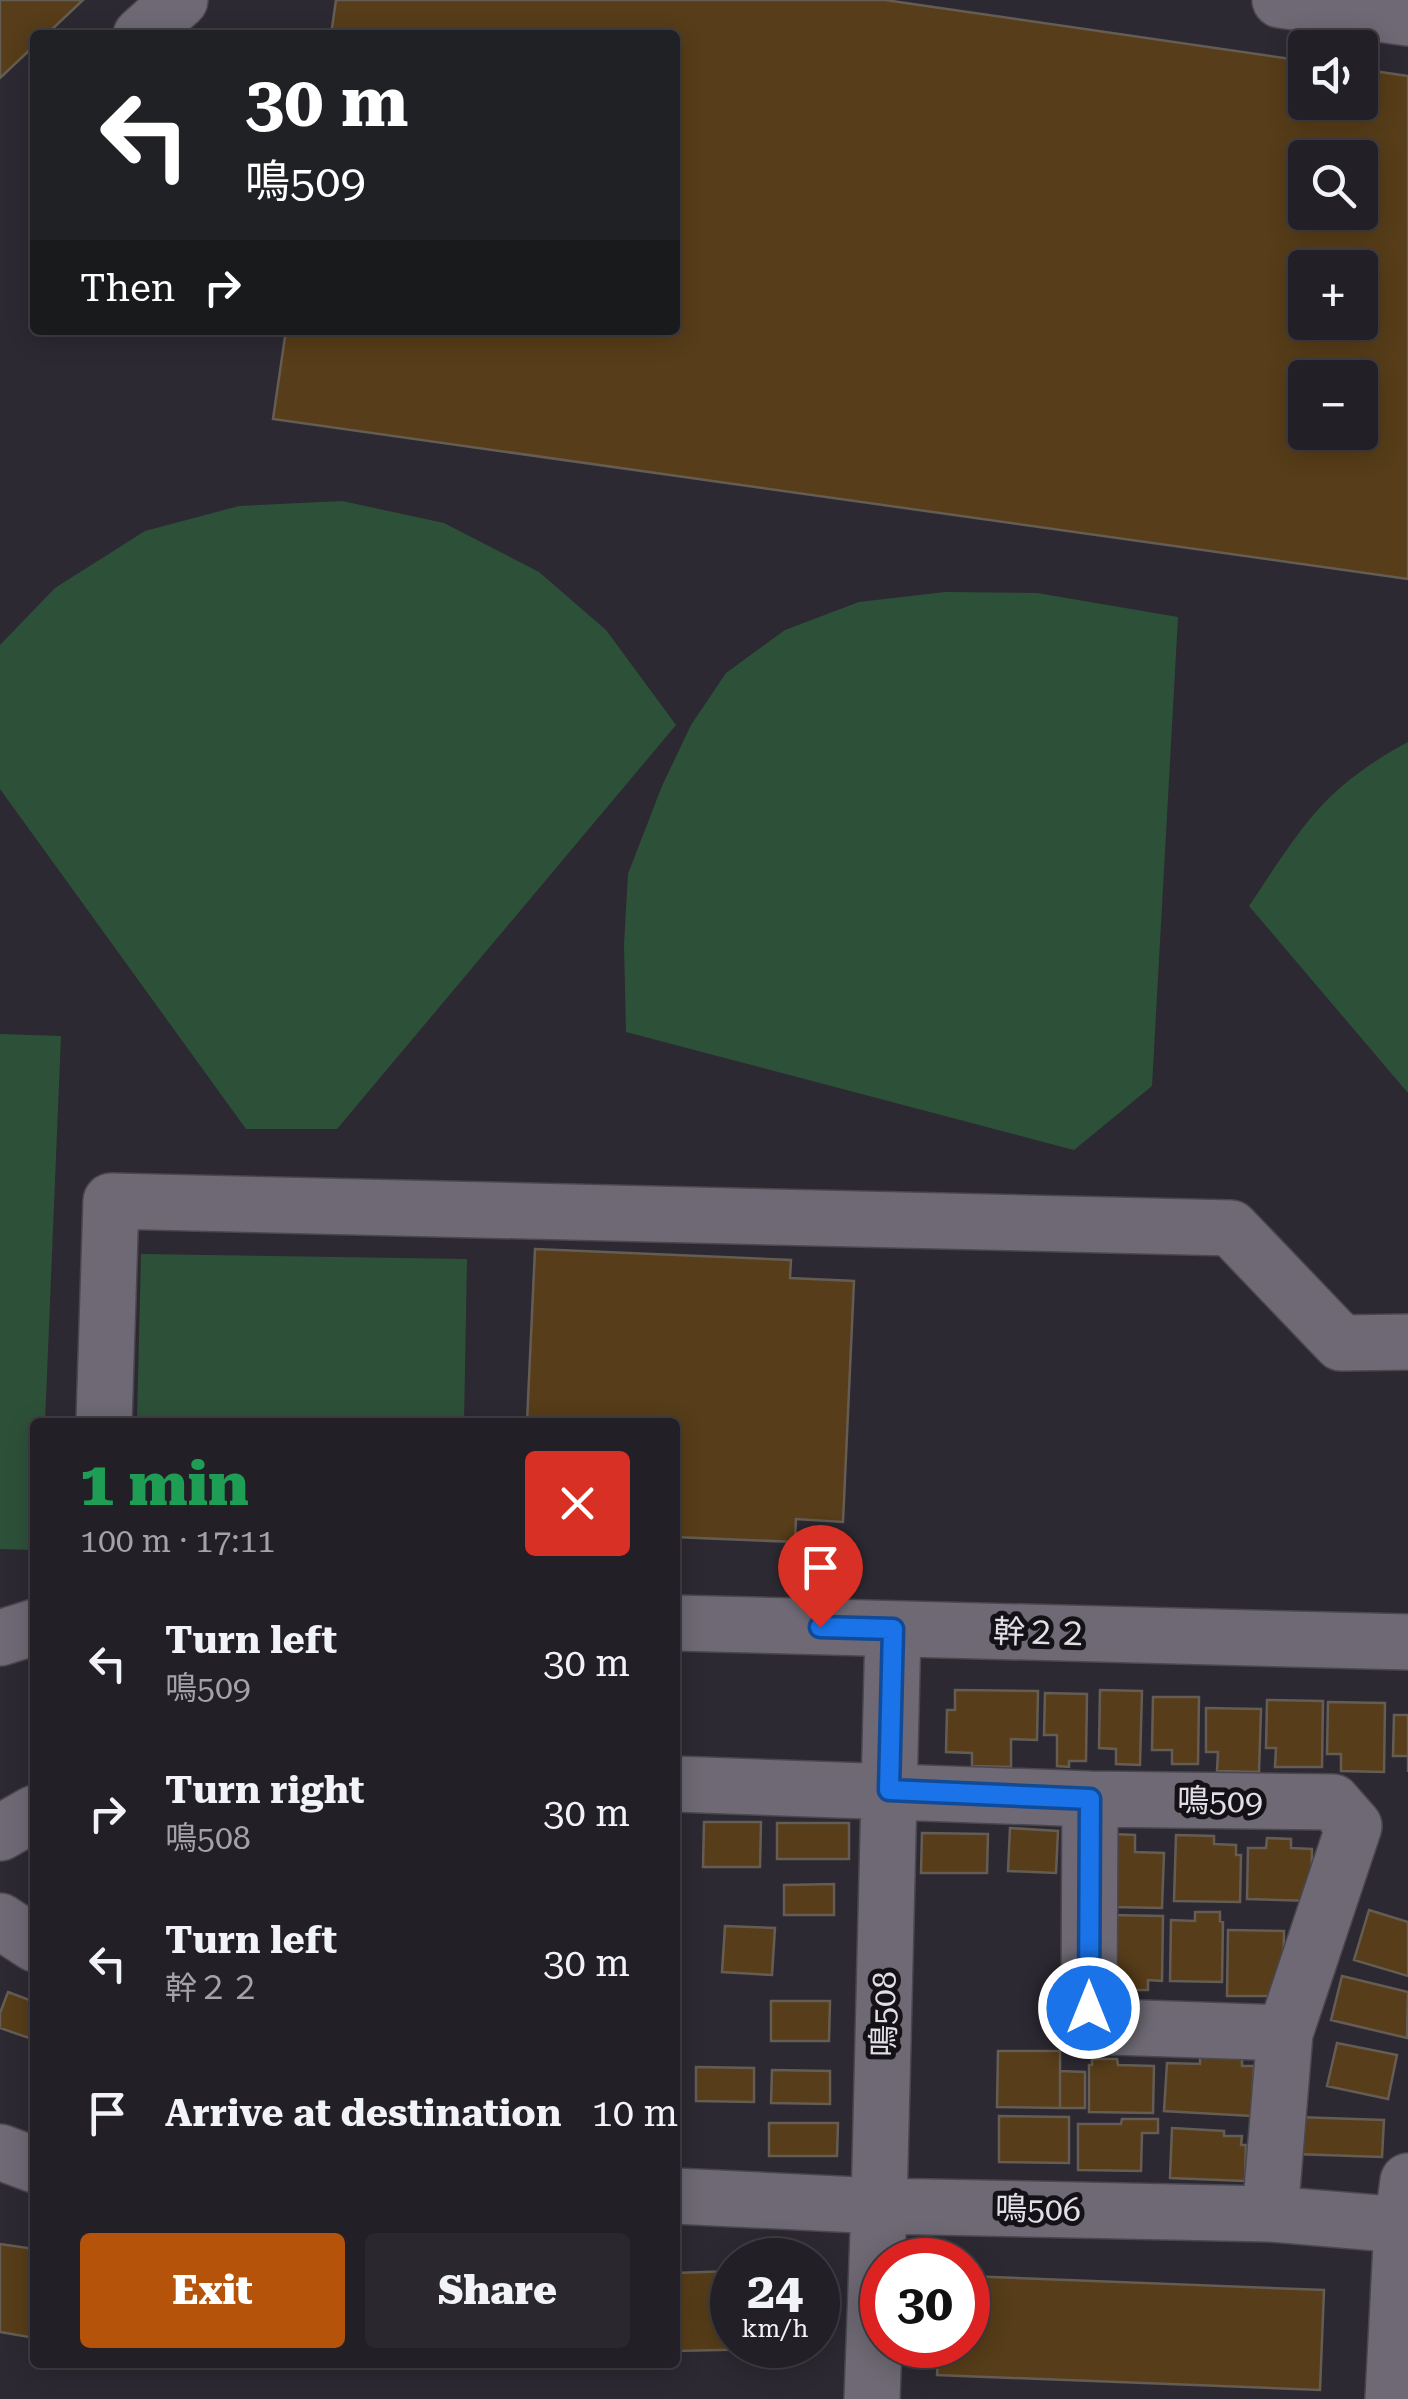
<!DOCTYPE html>
<meta charset="utf-8">
<style>
:root{--surface:#221f26;--page:#2a272e;--text:#f1f3f6;--muted:#a2a2a7;--line:#3f3d43;--accent:#b45309}
body{margin:0;font-family:"Roboto Serif","Noto Sans JP",serif;background:var(--page);color:var(--text);height:100vh;display:flex;flex-direction:column;font-size:38px;white-space:nowrap}
*{box-sizing:border-box;margin:0}
p{font-size:32px;color:var(--muted)}
.icon{flex:none;width:55px;height:55px;fill:none;stroke:currentColor;stroke-width:2;stroke-linecap:round;stroke-linejoin:round}
.map{position:relative;flex:1;overflow:hidden}
.sheet{position:absolute;left:30px;top:1418px;width:650px;height:950px;display:flex;flex-direction:column;background:var(--surface);border-radius:10px;box-shadow:0 5px 25px #0003,0 0 0 2px var(--line)}
.sheet>*{flex:none}
.hud{position:absolute;left:30px;top:30px;width:650px;height:305px;border-radius:10px;box-shadow:0 5px 25px #0003,0 0 0 2px var(--line);background:#202124;color:#fff;overflow:hidden}
.tools{position:absolute;left:1288px;top:30px;display:grid;gap:20px}
.tools a{display:grid;place-items:center;width:90px;height:90px;border-radius:10px;background:var(--surface);box-shadow:0 5px 25px #0003,0 0 0 2px var(--line);font-size:50px}
.speed{position:absolute;left:710px;top:2238px;display:flex;gap:20px;font-size:50px;font-weight:700;text-align:center}
.speed>*{display:grid;place-content:center;width:130px;height:130px;border-radius:50%;background:var(--surface);box-shadow:0 5px 25px #0003,0 0 0 2px var(--line);line-height:1}
.speed small{font-size:25px;font-weight:400}
.speed .limit{border:15px solid #d22;background:#fff;color:#111}
.pin{position:absolute;display:grid;place-items:center;width:85px;height:85px;color:#fff;margin:-102px -42px;border-radius:50% 50% 50% 0;rotate:-45deg;box-shadow:0 0 10px #0007}
.pin .icon{rotate:45deg}
.me{position:absolute;width:110px;margin:-55px;rotate:0deg;stroke-linejoin:round;filter:drop-shadow(0 0 8px #0008)}
.turn{display:flex;align-items:center;gap:35px;height:210px;padding:0 50px;font-size:45px}
.turn .icon{width:130px;height:130px;stroke-width:2.5}
.turn b{display:block;font-size:70px;line-height:85px}
.then{display:flex;align-items:center;height:95px;padding:0 50px;background:#0003;gap:20px;font-size:38px}
.round{display:grid;place-items:center;flex:none;width:105px;height:105px;border-radius:10px;background:var(--page)}
.headline{display:flex;align-items:center;justify-content:space-between;height:170px;padding:0 50px}
h1{font-size:60px;font-weight:800;line-height:75px;color:#1e9e55}
.cta{display:flex;gap:20px;margin-top:auto;padding:20px 50px}
.cta a{flex:1;height:115px;border-radius:10px;background:var(--accent);color:#fff;font-size:40px;font-weight:800;line-height:115px;text-align:center}
.cta a+a{background:var(--page);color:var(--text)}
ul{padding:0;list-style:none}
li{display:flex;align-items:center;gap:30px;height:150px;padding:0 50px}
li div{flex:1}
li b{display:block;font-size:38px}
li em{font-style:normal}
.map>svg:first-child{display:block}
</style>
<div class="map">
<svg width="1408" height="2399" viewBox="0 0 1408 2399">
<rect width="100%" height="100%" fill="#2d2932"/>
<path fill="#2d5138" d="M342,501L444,523L539,572L606,630L676,725L337,1129H246L0,789V645L55,588L145,531L239,506Z
M945,592L1037,593L1178,617L1152,1086L1074,1150L626,1032L624,945L628,874L662,786L691,725L726,673L785,630L859,602Z
M1408,742V1093L1249,906C1272,872 1300,826 1330,797C1352,776 1381,756 1408,742Z
M0,1034L61,1036L45,1422H35V1550L0,1549Z
M141,1254L467,1259L464,1422H137Z"/>
<path fill="#573d19" stroke="#655d53" stroke-width="2.5" fill-rule="evenodd" d="M0,0H83L46,35H35V45L0,78Z
M336,0H885L1305,61V102H1360V69L1408,76V579L273,419L286,330H675V35H331ZM1305,158H1360V212H1305ZM1305,268H1360V322H1305ZM1305,378H1360V432H1305Z
M535,1249L791,1260L790,1278L854,1281L843,1522L796,1519L795,1542L675,1537V1422H527Z
M955,1690L1038,1691L1037,1740L1011,1739V1767L972,1766V1753L946,1752L947,1710H955Z
M1100,1690L1142,1691L1140,1765L1116,1764V1749L1099,1748Z
M1045,1693L1087,1694L1086,1761H1069V1767L1057,1766V1735H1044Z
M1153,1697H1199L1198,1764H1172V1750H1152Z
M1267,1700L1323,1701L1322,1767H1275L1276,1748H1266Z
M1328,1702L1385,1703L1384,1772L1341,1771V1754H1327Z
M1206,1708L1261,1709L1259,1772L1217,1771L1218,1752H1206Z
M1394,1715H1408V1772V1756H1393Z
M704,1822H761L760,1867H703Z
M777,1823H849V1859H777Z
M1010,1828L1058,1831L1056,1873L1008,1871Z
M922,1833L988,1834L987,1873H921Z
M1113,1834L1135,1835V1852L1164,1853L1162,1908L1111,1907Z
M1176,1835L1214,1836V1844L1236,1845V1855H1241L1240,1902L1174,1901Z
M1267,1838L1291,1839V1848L1312,1849L1311,1901L1247,1899L1248,1848H1266Z
M834,1884V1915H784V1885Z
M1369,1910L1408,1922V1976L1354,1960Z
M1195,1912H1220V1921L1223,1922L1222,1982L1170,1981L1171,1920L1195,1921Z
M1109,1915L1163,1916L1162,1981L1148,1980V1990H1126L1127,1980L1107,1979Z
M725,1926L775,1928L772,1975L722,1972Z
M1228,1930L1284,1931L1283,1979L1275,1996H1227Z
M1342,1976L1408,1992L1407,2038L1331,2020Z
M8,1992L35,2002V2040L0,2028V2013Z
M771,2001H830L829,2041H771Z
M1337,2043L1397,2055L1388,2099L1327,2086Z
M998,2051H1060V2108L997,2107Z
M1200,2054L1242,2056V2066H1254L1251,2116L1164,2111L1167,2063L1200,2064Z
M1092,2059H1117L1118,2065L1154,2066L1153,2113L1089,2112V2065H1092Z
M696,2067L754,2068V2102L696,2101Z
M772,2070L830,2071V2104L771,2103Z
M1060,2071L1085,2072V2108H1060Z
M999,2116L1069,2117V2163L999,2162Z
M1296,2117L1384,2120L1382,2157L1294,2154Z
M1122,2119H1158V2133H1142L1141,2171L1078,2170V2124H1121Z
M769,2123H838L837,2156H769Z
M1172,2128L1224,2131V2136H1242L1241,2145H1246L1245,2181L1170,2178Z
M0,2244L35,2249V2338L0,2332Z
M732,2271V2345H802L803,2348L675,2351V2273Z
M968,2276L1324,2290L1320,2390L937,2375L939,2345H968Z"/>
<g fill="none" stroke-linecap="round" stroke-linejoin="round">
<defs>
<path id="minor" d="M1280,0L1408,18
M141,35L180,0
M104,1422L111,1201L1231,1228L1341,1343L1408,1342
M675,1623L1408,1642
M0,1638L35,1627
M675,1784L1090,1799L1333,1802L1354,1826L1285,2033L1270,2214
M1090,1799L1089,2008L1113,2027L1285,2033
M0,1833L35,1813
M0,1921L35,1944
M0,2152L35,2165
M675,2196L879,2206L1270,2214L1402,2225
M872,2399L879,2206L893,1629
M1393,2399L1402,2225L1408,2181"/>
</defs>
<use href="#minor" stroke="#4a474f" stroke-width="58"/>
<use href="#minor" stroke="#6e6974" stroke-width="55"/>
</g>
<g fill="none" stroke-linecap="round" stroke-linejoin="round">
<defs>
<path id="route" d="M820,1627L893,1629L889,1790L1090,1799L1089,2008"/>
</defs>
<use href="#route" stroke="#114b97" stroke-width="25"/>
<use href="#route" stroke="#1a73e8" stroke-width="18"/>
</g>
<g text-anchor="middle" dominant-baseline="central" stroke-width="10" stroke-linejoin="round" paint-order="stroke">
<g font-size="32" fill="#e1dfe5" stroke="#141217">
<text transform="translate(1041 1633) rotate(2)">幹２２</text>
<text transform="translate(1220 1801) rotate(1)">鳴509</text>
<text transform="translate(884 2014) rotate(-89)">鳴508</text>
<text transform="translate(1038 2209) rotate(1)">鳴506</text>
</g>
</g>
</svg>
<div class="tools">
<a><svg class="icon" aria-label="sound" viewBox="0 0 24 24"><path d="M4 9h4l5-4v14l-5-4H4zM17 9q2 3 0 6"/></svg></a>
<a><svg class="icon" aria-label="search" viewBox="0 0 24 24"><circle cx="10" cy="10" r="6"/><path d="M15 15l6 6"/></svg></a>
<a>+</a>
<a>−</a>
</div>
<div class="speed"><div>24<small>km/h</small></div><div class="limit">30</div></div>
<div class="pin" style="left:820px;top:1627px;background:#d93025"><svg class="icon" aria-label="arrive" viewBox="0 0 24 24"><path d="M6 21V4h12l-3 4 3 4H6"/></svg></div>
<svg class="me" style="left:1089px;top:2008px" viewBox="-20 -20 40 40"><circle r="17" fill="#1a73e8" stroke="#fff" stroke-width="3"/><path d="M0-11L8 9 0 5-8 9z" fill="#fff"/></svg>
<div class="hud">
<div class="turn"><svg class="icon" aria-label="left" viewBox="0 0 24 24"><path d="M17 20v-9H6M10 6l-5 5 5 5"/></svg><div><b>30 m</b>鳴509</div></div>
<div class="then">Then<svg class="icon" aria-label="right" viewBox="0 0 24 24"><path d="M7 20v-9h11M14 6l5 5-5 5"/></svg></div>
</div>
<section class="sheet">
<div class="headline"><div><h1>1 min</h1><p>100 m · 17:11</p></div><a class="round" style="background:#d93025;color:#fff"><svg class="icon" aria-label="close" viewBox="0 0 24 24"><path d="M6 6l12 12M18 6L6 18"/></svg></a></div>
<ul>
<li><svg class="icon" aria-label="left" viewBox="0 0 24 24"><path d="M17 20v-9H6M10 6l-5 5 5 5"/></svg><div><b>Turn left</b><p>鳴509</p></div><em>30 m</em></li>
<li><svg class="icon" aria-label="right" viewBox="0 0 24 24"><path d="M7 20v-9h11M14 6l5 5-5 5"/></svg><div><b>Turn right</b><p>鳴508</p></div><em>30 m</em></li>
<li><svg class="icon" aria-label="left" viewBox="0 0 24 24"><path d="M17 20v-9H6M10 6l-5 5 5 5"/></svg><div><b>Turn left</b><p>幹２２</p></div><em>30 m</em></li>
<li><svg class="icon" aria-label="arrive" viewBox="0 0 24 24"><path d="M6 21V4h12l-3 4 3 4H6"/></svg><div><b>Arrive at destination</b></div><em>10 m</em></li>
</ul>
<div class="cta"><a>Exit</a><a>Share</a></div>
</section>
</div>
